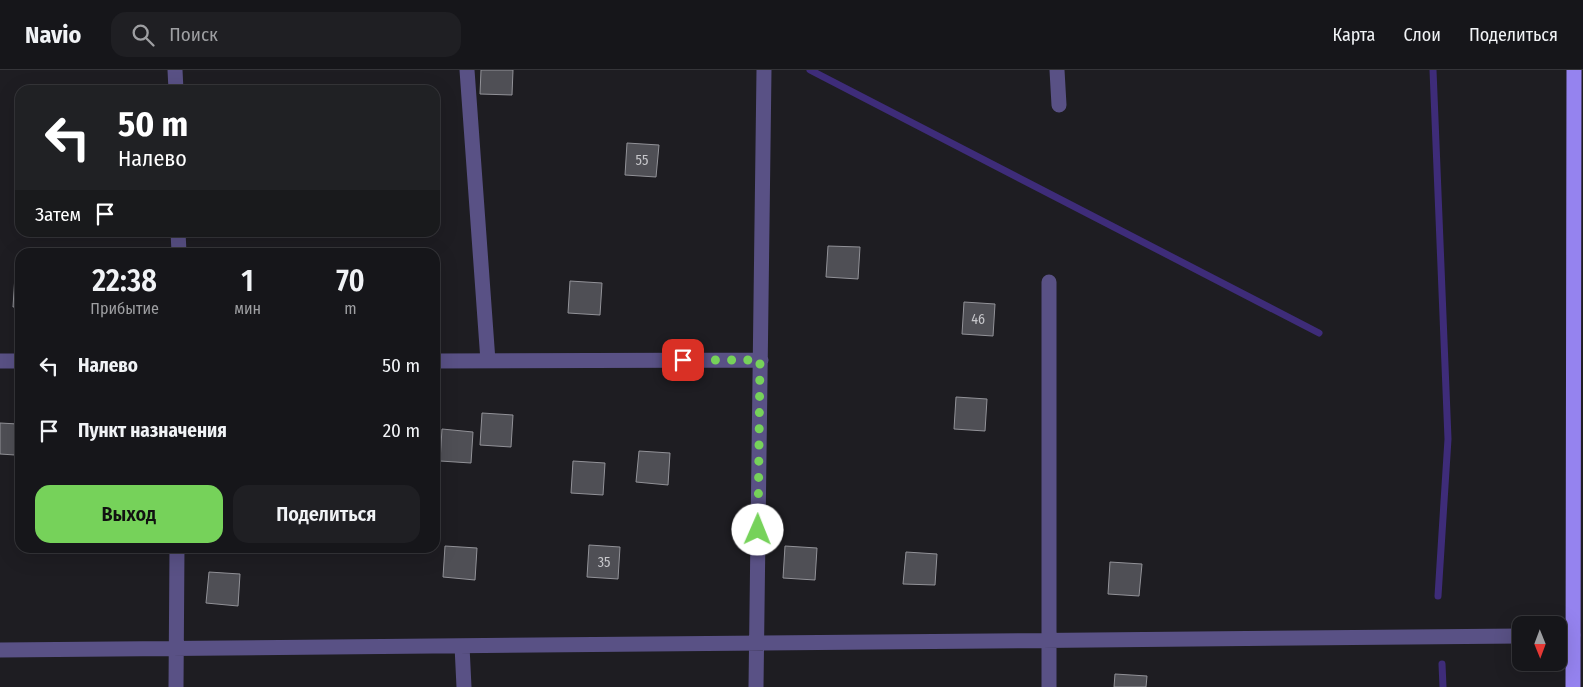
<!DOCTYPE html>
<html lang="ru">
<meta charset="utf-8">
<style>
:root{--surface:#16161a;--page:#1f1f23;--text:#f1f3f6;--muted:#9e9fa2;--line:#353539;--accent:#76d25a}
body{margin:0;font-family:"Fira Sans Condensed",sans-serif;background:var(--page);color:var(--text);height:100vh;display:flex;flex-direction:column;font-size:19px;white-space:nowrap}
*{box-sizing:border-box;margin:0}
p{font-size:16px;color:var(--muted)}
.icon{flex:none;width:28px;height:28px;fill:none;stroke:currentColor;stroke-width:2;stroke-linecap:round;stroke-linejoin:round}
.map{position:relative;flex:1;overflow:hidden}
.panel{position:absolute;left:15px;top:178px;width:425px;height:305px;display:flex;flex-direction:column;background:var(--surface);border-radius:15px;box-shadow:0 5px 20px #0002,0 0 0 1px var(--line)}
.panel>*{flex:none}
.banner{position:absolute;left:15px;top:15px;width:425px;height:152px;border-radius:15px;box-shadow:0 5px 20px #0002,0 0 0 1px var(--line);background:#202124;color:#fff;overflow:hidden}
.needle{width:32px;rotate:179deg}
.fabs{position:absolute;left:1512px;top:546px;display:grid;gap:10px}
.fabs a{display:grid;place-items:center;width:55px;height:55px;border-radius:10px;background:var(--surface);box-shadow:0 5px 20px #0002,0 0 0 1px var(--line);font-size:25px}
.pin{position:absolute;display:grid;place-items:center;width:42px;height:42px;color:#fff;margin:-21px;border-radius:10px;box-shadow:0 2px 8px #0006}
.me{position:absolute;width:55px;margin:-28px;rotate:1deg;stroke-linejoin:round;filter:drop-shadow(0 0 4px #0008)}
.turn{display:flex;align-items:center;gap:18px;height:105px;padding:0 20px;font-size:22px}
.turn .icon{width:65px;height:65px;stroke-width:2.5}
.turn b{display:block;font-size:35px;line-height:42px}
.then{display:flex;align-items:center;height:48px;padding:0 20px;background:#0003;gap:10px;font-size:19px}
.eta{display:flex;justify-content:space-evenly;align-items:center;height:85px;text-align:center}
.eta b{font-size:30px;font-weight:600;line-height:35px}
.action{display:flex;gap:10px;margin-top:auto;padding:10px 20px}
.action a{flex:1;height:58px;border-radius:15px;background:var(--accent);color:#111;font-size:20px;font-weight:600;line-height:58px;text-align:center}
.action a+a{background:var(--page);color:var(--text)}
ul{padding:0;list-style:none}
li{display:flex;align-items:center;gap:15px;height:65px;padding:0 20px}
li div{flex:1}
li b{display:block;font-size:19px}
li em{font-style:normal}
header{display:flex;align-items:center;gap:30px;box-sizing:border-box;height:70px;padding:0 25px;background:var(--surface);border-bottom:1px solid var(--line)}
header strong{font-size:24px}
nav{display:flex;gap:28px;margin-inline-start:auto;font-size:18px}
.search{width:350px;height:45px;background:var(--page);display:flex;align-items:center;gap:12px;box-sizing:border-box;padding:0 18px;border-radius:15px;color:var(--muted);font-size:19px}
.map>svg:first-child{display:block}
</style>
<header>
<strong>Navio</strong>
<div class="search"><svg class="icon" aria-label="search" viewBox="0 0 24 24"><circle cx="10" cy="10" r="6"/><path d="M15 15l6 6"/></svg>Поиск</div>
<nav><a>Карта</a><a>Слои</a><a>Поделиться</a></nav>
</header>
<div class="map">
<svg width="1583" height="617" viewBox="0 0 1583 617">
<rect width="100%" height="100%" fill="#1e1d22"/>
<g fill="none" stroke-linecap="round" stroke-linejoin="round">
<path stroke="#3e2c79" stroke-width="7" d="M810,0L1319,263
M1433,0L1448,369L1438,526
M1442,594L1443,617"/>
</g>
<path fill="#4f4f55" stroke="#929298" d="M481,0H513L512,25L480,24Z
M627,73L659,75L656,107L625,105Z
M828,176L860,177L858,209L826,207Z
M15,205L20,206V237H13Z
M570,211L602,213L600,245L568,243Z
M964,232L995,234L993,266L962,264Z
M956,327L987,329L985,361L954,359Z
M482,343L513,345L511,377L480,375Z
M0,353L18,354L15,385L0,384Z
M442,359L473,362L471,393L440,391Z
M639,381L670,383L668,415L636,412Z
M573,391L605,393L603,425L571,423Z
M589,475L620,477L618,509L587,507Z
M445,476L477,478L475,510L443,507Z
M785,476L817,478L815,510L783,508Z
M906,482L937,484L935,515L903,514Z
M1110,492L1142,494L1139,526L1108,524Z
M209,502L240,504L238,536L206,533Z
M1115,604L1147,606L1146,617H1114Z"/>
<g fill="none" stroke-linecap="round" stroke-linejoin="round">
<path stroke="#595185" stroke-width="15" d="M175,0L176,20
M467,0L488,291
M1057,0L1059,35
M178,162L179,182
M0,291H20
M435,291L761,290
M1559,565H1573
M462,576L464,617
M0,580L1521,566
M176,617L177,478
M756,617L764,0
M1049,617V212"/>
<path stroke="#9583ef" stroke-width="15" d="M1573,617L1574,0"/>
</g>
<g fill="none" stroke-linecap="round" stroke-linejoin="round">
<path stroke="#76d25a" stroke-width="9" stroke-dasharray="0 16.2" d="M683,290H760L758,460"/>
</g>
<g text-anchor="middle" dominant-baseline="central" stroke-width="5" stroke-linejoin="round" paint-order="stroke">
<g font-size="14" fill="#c7c7cb">
<text x="642" y="90">55</text>
<text x="978" y="249">46</text>
<text x="604" y="492">35</text>
</g>
</g>
</svg>
<div class="fabs">
<a><svg class="needle" viewBox="-14 -14 28 28"><path d="M0-13l5 13h-10z" fill="#e53935"/><path d="M0 13l5-13h-10z" fill="#9e9fa2"/></svg></a>
</div>
<div class="pin" style="left:683px;top:290px;background:#d93025"><svg class="icon" aria-label="arrive" viewBox="0 0 24 24"><path d="M6 21V4h12l-3 4 3 4H6"/></svg></div>
<svg class="me" style="left:758px;top:460px" viewBox="-20 -20 40 40"><circle r="19" fill="#fff"/><path d="M0-13L10 11 0 6-10 11z" fill="#76d25a"/></svg>
<div class="banner">
<div class="turn"><svg class="icon" aria-label="left" viewBox="0 0 24 24"><path d="M17 20v-9H6M10 6l-5 5 5 5"/></svg><div><b>50 m</b>Налево</div></div>
<div class="then">Затем<svg class="icon" aria-label="arrive" viewBox="0 0 24 24"><path d="M6 21V4h12l-3 4 3 4H6"/></svg></div>
</div>
<section class="panel">
<div class="eta">
<div><b>22:38</b><p>Прибытие</p></div>
<div><b>1</b><p>мин</p></div>
<div><b>70</b><p>m</p></div>
</div>
<ul>
<li><svg class="icon" aria-label="left" viewBox="0 0 24 24"><path d="M17 20v-9H6M10 6l-5 5 5 5"/></svg><div><b>Налево</b></div><em>50 m</em></li>
<li><svg class="icon" aria-label="arrive" viewBox="0 0 24 24"><path d="M6 21V4h12l-3 4 3 4H6"/></svg><div><b>Пункт назначения</b></div><em>20 m</em></li>
</ul>
<div class="action"><a>Выход</a><a>Поделиться</a></div>
</section>
</div>
